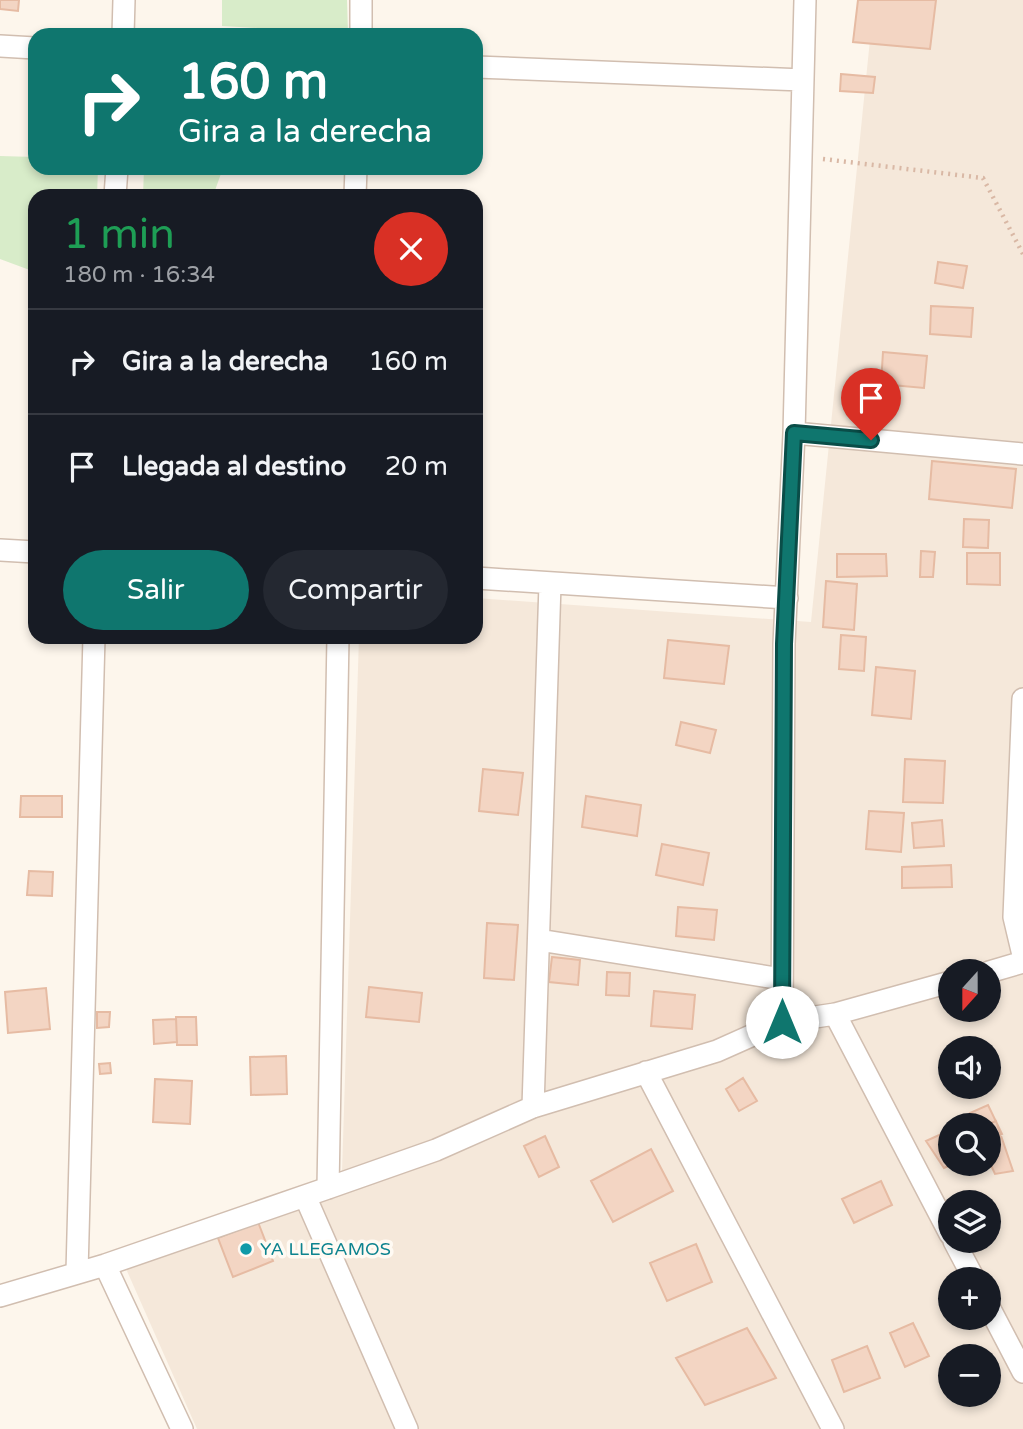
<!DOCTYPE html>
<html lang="es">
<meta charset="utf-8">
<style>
:root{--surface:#171b24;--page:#242831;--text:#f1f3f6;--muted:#9ea1a6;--line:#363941;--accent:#0f766e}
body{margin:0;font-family:"Varela Round",sans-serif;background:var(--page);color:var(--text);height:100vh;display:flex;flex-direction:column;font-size:26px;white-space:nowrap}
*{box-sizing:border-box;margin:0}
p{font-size:23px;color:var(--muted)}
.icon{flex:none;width:38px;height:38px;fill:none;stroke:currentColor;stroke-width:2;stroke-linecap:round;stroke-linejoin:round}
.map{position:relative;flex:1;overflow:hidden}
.drawer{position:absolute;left:28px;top:189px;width:455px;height:455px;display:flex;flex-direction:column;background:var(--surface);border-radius:21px;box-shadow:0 4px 10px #0003}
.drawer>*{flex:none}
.banner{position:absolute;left:28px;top:28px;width:455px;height:147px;border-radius:21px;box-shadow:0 4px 10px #0003;background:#0f766e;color:#fff;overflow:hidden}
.needle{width:46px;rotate:201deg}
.tools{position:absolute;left:938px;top:959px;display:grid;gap:14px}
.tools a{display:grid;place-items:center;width:63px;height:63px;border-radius:50%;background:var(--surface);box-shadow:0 4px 10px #0003;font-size:35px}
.pin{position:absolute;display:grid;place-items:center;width:60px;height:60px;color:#fff;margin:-72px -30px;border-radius:50% 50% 50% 0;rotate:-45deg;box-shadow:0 0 7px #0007}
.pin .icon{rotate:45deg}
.me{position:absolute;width:77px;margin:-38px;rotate:0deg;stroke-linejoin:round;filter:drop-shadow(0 0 5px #0008)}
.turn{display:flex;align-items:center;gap:24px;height:147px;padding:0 35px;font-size:32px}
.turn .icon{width:91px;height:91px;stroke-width:2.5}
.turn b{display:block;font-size:49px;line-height:60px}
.round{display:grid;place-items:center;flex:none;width:74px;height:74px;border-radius:37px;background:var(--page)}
.headline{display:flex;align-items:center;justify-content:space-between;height:119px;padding:0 35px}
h1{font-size:42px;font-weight:600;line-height:52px;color:#1e9e55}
.primary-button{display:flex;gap:14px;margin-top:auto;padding:14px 35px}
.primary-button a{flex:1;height:80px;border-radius:42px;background:var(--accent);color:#fff;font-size:28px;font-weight:600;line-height:80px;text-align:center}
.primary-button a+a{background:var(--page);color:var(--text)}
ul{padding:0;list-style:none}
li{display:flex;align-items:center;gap:21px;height:105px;padding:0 35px;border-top:2px solid var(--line)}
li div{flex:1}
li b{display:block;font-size:26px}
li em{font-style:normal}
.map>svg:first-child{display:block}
</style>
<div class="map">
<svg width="1023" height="1429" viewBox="0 0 1023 1429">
<rect width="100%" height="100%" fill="#fdf6ec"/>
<path fill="#f5e8da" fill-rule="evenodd" d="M874,0H1023V1429H197L123,1262L342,1172L359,637H476V598L811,622ZM950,971H989V1010H950ZM950,1048H989V1087H950ZM950,1125H989V1164H950ZM950,1202H989V1241H950ZM950,1279H989V1318H950ZM950,1356H989V1395H950Z"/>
<path fill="#d8ecc9" d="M222,0H347L348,33L222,26Z
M0,156L35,157V168H98L97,196H35V272L0,259Z
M144,168H223L213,196H143Z"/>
<path fill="#f3d5c3" stroke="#e6bba3" stroke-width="2" d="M0,0H19L18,11L0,9Z
M858,0H936L930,49L853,42Z
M841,74L875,77L873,93L840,91Z
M938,262L967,266L963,288L935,283Z
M931,306L973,308L971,337L930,334Z
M883,352L927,356L924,388L881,384Z
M932,461L1016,469L1012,508L929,499Z
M964,519L989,520L988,548L963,547Z
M921,551L935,552L933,577H920Z
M967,553H1000V585L967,584Z
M837,554H886L887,576L837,577Z
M826,581L857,584L854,630L823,627Z
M841,635L866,637L864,671L839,669Z
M668,640L729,646L724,684L664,678Z
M876,667L915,671L911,719L872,715Z
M681,722L716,730L710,753L676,745Z
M905,759L945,761L943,803L903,802Z
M483,769L523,773L518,815L479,811Z
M21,796H62V817H20Z
M586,796L641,805L637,836L582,827Z
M869,811L904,813L901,852L866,849Z
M942,820L944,846L914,848L912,823Z
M662,844L709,853L703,885L656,875Z
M951,865L952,887L902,888V867Z
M29,871L53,872L52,896L27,895Z
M678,907L717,910L714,940L676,936Z
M487,923L518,925L514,980L484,978Z
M552,957L580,960L578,985L549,982Z
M607,972L630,973L629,996L606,995Z
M369,987L422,993L419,1022L366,1017Z
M46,988L50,1029L8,1033L5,992Z
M654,991L695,995L692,1029L651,1026Z
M97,1012H110L109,1027L97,1028Z
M176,1017H196L197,1045H177Z
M176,1019L177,1042L154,1044L153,1020Z
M286,1056L287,1094L251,1095L250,1057Z
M110,1063L111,1073L100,1074L99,1064Z
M743,1078L757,1101L739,1111L726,1089Z
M155,1079L192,1081L190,1124L153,1122Z
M988,1105L1002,1134L989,1140V1125H976L970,1113Z
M996,1121L1013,1171L995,1174L989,1161V1125H986Z
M950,1130V1164H953L944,1168L926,1141Z
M545,1136L559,1167L539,1177L524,1146Z
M651,1149L673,1191L613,1222L591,1181Z
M881,1181L892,1205L854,1223L842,1199Z
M258,1222L273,1261L233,1277L218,1238Z
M696,1244L712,1282L667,1301L650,1263Z
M913,1323L929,1356L905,1367L890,1333Z
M747,1328L776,1378L705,1405L676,1358Z
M867,1346L880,1378L844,1392L832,1360Z"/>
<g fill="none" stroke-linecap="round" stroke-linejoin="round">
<defs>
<path id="street" d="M123,35L124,0
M361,35V0
M0,46L35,48
M476,67L803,80
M115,196L117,168
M355,196L356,168
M794,433L1023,454
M0,550L35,552
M476,578L787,598
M1023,699L1014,917L1023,955
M539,940L782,979
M989,972L1023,962
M835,1014L950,1234
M782,1022L784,644L794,433L805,0
M646,1072L833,1429
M533,1107L550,584
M328,1188L338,637
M305,1196L407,1429
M954,1241L974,1279
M105,1265L182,1429
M77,1272L94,637
M0,1296L105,1265L328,1188L436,1150L533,1107L717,1051L782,1022L835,1014L950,982
M989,1307L1023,1372"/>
</defs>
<use href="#street" stroke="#d1beb0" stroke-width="24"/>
<path stroke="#d9b8a5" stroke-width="4.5" stroke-dasharray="2 5" stroke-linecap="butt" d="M823,159L983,178L1023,254"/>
<use href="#street" stroke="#fff" stroke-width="21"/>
</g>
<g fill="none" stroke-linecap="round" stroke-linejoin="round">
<defs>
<path id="route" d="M782,1022L784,644L794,433L871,440"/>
</defs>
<use href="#route" stroke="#0a4d48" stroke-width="18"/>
<use href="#route" stroke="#0f766e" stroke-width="12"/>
</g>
<circle fill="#0f9aa8" stroke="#fffaf3" stroke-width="2.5" cx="246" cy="1249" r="7"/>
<g text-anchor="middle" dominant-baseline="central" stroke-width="7" stroke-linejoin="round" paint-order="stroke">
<g font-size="18" fill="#0d838f" stroke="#fffaf3" text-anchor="start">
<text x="260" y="1249">YA LLEGAMOS</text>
</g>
</g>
</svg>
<div class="tools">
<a><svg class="needle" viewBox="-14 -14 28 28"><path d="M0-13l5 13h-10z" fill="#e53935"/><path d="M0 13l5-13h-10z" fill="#9ea1a6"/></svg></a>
<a><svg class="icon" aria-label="sound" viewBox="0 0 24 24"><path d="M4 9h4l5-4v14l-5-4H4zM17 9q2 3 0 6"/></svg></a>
<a><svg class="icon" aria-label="search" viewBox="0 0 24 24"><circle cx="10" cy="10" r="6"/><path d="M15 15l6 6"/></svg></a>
<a><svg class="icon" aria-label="layers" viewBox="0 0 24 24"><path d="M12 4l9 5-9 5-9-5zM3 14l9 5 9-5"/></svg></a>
<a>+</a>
<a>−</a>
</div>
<div class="pin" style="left:871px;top:440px;background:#d93025"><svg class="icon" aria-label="arrive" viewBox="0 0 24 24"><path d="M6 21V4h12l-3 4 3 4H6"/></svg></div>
<svg class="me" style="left:782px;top:1022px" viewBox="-20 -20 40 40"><circle r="19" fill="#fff"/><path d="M0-13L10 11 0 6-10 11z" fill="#0f766e"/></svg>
<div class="banner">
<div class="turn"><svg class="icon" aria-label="right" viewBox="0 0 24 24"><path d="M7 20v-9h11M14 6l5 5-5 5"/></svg><div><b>160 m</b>Gira a la derecha</div></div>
</div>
<section class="drawer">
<div class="headline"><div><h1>1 min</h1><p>180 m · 16:34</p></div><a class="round" style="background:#d93025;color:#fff"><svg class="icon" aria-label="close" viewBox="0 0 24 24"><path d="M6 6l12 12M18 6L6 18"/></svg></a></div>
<ul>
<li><svg class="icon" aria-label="right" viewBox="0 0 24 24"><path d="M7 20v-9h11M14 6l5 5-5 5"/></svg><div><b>Gira a la derecha</b></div><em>160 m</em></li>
<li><svg class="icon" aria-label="arrive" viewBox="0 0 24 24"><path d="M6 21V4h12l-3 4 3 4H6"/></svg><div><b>Llegada al destino</b></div><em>20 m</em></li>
</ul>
<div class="primary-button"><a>Salir</a><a>Compartir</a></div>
</section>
</div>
